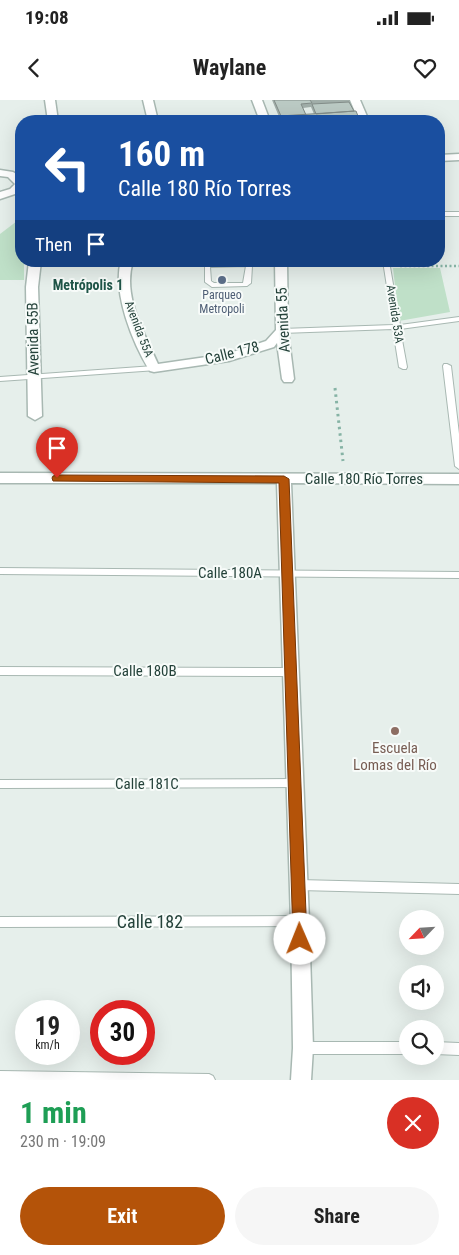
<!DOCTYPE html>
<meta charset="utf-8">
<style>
:root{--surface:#fff;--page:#f6f6f6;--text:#222;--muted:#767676;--accent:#b45309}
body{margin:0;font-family:"Roboto Condensed",sans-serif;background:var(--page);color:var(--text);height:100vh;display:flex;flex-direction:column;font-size:19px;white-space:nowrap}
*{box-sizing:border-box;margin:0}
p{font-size:16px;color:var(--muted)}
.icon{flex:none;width:28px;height:28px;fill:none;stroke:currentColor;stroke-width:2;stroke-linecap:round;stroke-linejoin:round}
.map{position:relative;height:980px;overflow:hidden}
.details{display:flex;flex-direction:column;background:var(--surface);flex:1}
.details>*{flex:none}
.hud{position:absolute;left:15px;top:15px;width:430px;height:152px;border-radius:20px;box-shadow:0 5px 20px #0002;background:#1a4fa0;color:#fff;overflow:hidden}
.needle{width:32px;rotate:245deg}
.buttons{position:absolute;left:399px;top:810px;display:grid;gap:10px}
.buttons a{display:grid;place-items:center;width:45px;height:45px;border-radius:50%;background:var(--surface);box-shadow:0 5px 20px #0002;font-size:25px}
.speed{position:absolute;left:15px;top:900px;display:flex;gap:10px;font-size:25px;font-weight:700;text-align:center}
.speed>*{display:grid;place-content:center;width:65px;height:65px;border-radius:50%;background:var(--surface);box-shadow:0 5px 20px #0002;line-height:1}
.speed small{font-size:12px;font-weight:400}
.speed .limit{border:8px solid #d22;background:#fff;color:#111}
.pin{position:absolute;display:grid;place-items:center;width:42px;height:42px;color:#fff;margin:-51px -21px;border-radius:50% 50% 50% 0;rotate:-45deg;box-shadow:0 0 5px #0007}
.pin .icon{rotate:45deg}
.me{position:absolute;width:55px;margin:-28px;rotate:359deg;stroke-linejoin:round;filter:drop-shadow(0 0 4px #0008)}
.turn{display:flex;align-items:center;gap:18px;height:105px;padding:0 20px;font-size:22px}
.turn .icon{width:65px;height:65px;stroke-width:2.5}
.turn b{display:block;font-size:35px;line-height:42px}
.then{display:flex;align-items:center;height:48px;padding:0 20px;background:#0003;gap:10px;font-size:19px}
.round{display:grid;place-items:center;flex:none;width:52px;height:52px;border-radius:26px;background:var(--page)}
.summary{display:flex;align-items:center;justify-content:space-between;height:85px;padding:0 20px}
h1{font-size:30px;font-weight:700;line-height:38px;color:#1e9e55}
.action{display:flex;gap:10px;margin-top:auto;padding:10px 20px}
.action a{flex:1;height:58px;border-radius:30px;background:var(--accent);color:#fff;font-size:20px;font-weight:700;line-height:58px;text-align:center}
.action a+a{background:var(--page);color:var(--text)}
.status{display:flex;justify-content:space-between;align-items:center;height:35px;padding:0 25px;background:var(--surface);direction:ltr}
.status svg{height:14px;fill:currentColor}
header{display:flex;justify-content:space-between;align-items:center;height:65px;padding:0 20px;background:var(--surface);font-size:22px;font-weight:700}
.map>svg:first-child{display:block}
</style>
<div class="status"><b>19:08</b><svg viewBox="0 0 49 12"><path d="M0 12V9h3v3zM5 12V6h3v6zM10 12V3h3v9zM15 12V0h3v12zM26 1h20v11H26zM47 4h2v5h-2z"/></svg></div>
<header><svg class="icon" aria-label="back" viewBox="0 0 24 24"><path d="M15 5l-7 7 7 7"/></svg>Waylane<svg class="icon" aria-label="heart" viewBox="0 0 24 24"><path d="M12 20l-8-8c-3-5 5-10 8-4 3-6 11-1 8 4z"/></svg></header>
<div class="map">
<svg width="459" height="980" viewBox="0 0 459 980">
<rect width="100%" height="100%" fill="#e6efeb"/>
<path fill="#bfe0c8" d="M21,118V161H24V180H0V134Z
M393,168H440L450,212L399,221Z"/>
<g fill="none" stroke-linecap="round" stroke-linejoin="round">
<defs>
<path id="service" d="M439,112H459V116H439Z
M383,161H389L400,225L459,217V221L400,229L407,267L406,269H403L399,267L393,229L282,233L278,231L282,229L393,225Z
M281,162L284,164L283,165L252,166L251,183L247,186L212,187L205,182V164ZM246,166L243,183H214L211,181L210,167Z
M444,264H447L451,266L459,334V369L455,366L443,266Z
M154,266H157V270L0,281V277Z
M0,468L459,472V478L0,474Z
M0,567L290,568L293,569L295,572L293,575L290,576L0,575Z
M295,679L299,680L300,683L299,686L295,687L0,688V680Z
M299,780L459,784V794L299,790L295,788L294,785L295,782Z
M300,816L304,818L305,821L304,824L300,826L0,827V817Z
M303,942H408V954H303L299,952L297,948L299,944Z
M435,942L459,943V955L435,954Z
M0,971L209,974L213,976L215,980H0Z"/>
<path id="minor" d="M45,0H55L58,21H48Z
M143,0H153L158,21H148Z
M252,0H262L270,21H260Z
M350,0H360L369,21H359Z
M459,54V60L439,61V55Z
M0,70L13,72L21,77V89L18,93L0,99V92L10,89L15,84L8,77L0,76Z
M29,161H41L38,187L42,316L35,320L28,316L26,187Z
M121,161H133C122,196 144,232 158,264L227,254L266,241L276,230L275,161H287L288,231L294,279L292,282H284L282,279L277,243L274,247L229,261L154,272L150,271C133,244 112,192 121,161Z
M0,373L459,374V384L291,383L309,821L313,948L311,980H291L293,948L291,821L277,383H0Z"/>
</defs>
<use href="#service" stroke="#a8b8b2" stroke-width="2"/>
<use href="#minor" stroke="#a8b8b2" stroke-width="3"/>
<path stroke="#86b3a5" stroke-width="2.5" stroke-dasharray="2 2.5" stroke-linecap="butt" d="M400,166H459"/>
<path stroke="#86b3a5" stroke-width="3" stroke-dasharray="2.5 4" stroke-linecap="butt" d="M335,288L343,361"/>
<use href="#service" fill="#fff" fill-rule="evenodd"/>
<use href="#minor" fill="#fff" fill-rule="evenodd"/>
</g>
<path fill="#a1aea9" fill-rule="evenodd" d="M272,0H350V5L360,21H280V19ZM311,7L314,14L306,15L303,8Z"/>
<path fill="#bbcac4" stroke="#838d89" d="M274,0H310L312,3L301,4L306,15L281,16Z
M349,2L354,11L316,14L312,4Z
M356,11L360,21H282L280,16Z"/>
<path fill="#b45309" stroke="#753606" d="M57,375L284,376L289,379L307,839L305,843L300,845L295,843L293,839L279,383L53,381L52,378L53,376Z"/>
<circle fill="#5c6f8a" stroke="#f7fbf9" stroke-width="2" cx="222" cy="180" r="5"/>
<circle fill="#8d6e63" stroke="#f7fbf9" stroke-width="2" cx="395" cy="631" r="5"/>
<g text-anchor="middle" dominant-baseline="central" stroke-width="4" stroke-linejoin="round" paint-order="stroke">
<g font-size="12" fill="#4e5e75" stroke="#f7fbf9">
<text x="222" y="195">Parqueo<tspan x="222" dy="14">Metropoli</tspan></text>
</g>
<g font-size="12" fill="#24423a" stroke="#f7fbf9">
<text transform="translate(395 214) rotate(81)">Avenida 53A</text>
<text transform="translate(139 229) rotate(69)">Avenida 55A</text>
</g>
<g font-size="14" font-weight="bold" fill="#1f5548" stroke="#f7fbf9">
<text x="88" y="185">Metrópolis 1</text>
</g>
<g font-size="15" fill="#24423a" stroke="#f7fbf9">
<text transform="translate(283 220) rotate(-93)">Avenida 55</text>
<text transform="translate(33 239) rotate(-91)">Avenida 55B</text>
<text transform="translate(232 253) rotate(-14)">Calle 178</text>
<text x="364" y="379">Calle 180 Río Torres</text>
<text x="230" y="473">Calle 180A</text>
<text x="145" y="571">Calle 180B</text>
<text x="147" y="684">Calle 181C</text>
</g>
<g font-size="15" fill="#785e54" stroke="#f7fbf9">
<text x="395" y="648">Escuela<tspan x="395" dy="17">Lomas del Río</tspan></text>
</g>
<g font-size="18" fill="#24423a" stroke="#f7fbf9">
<text x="150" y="821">Calle 182</text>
</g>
</g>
</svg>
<div class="buttons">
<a><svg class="needle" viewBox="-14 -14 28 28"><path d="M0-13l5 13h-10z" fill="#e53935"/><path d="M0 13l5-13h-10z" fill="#767676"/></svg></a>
<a><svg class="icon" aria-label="sound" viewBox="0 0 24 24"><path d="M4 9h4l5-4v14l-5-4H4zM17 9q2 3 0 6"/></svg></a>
<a><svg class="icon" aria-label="search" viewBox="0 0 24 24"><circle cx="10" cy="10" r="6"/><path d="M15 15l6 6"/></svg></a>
</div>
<div class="speed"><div>19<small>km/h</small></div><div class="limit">30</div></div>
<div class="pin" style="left:57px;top:378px;background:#d93025"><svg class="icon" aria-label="arrive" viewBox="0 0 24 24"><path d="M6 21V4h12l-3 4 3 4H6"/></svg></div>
<svg class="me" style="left:300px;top:839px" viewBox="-20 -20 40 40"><circle r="19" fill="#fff"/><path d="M0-13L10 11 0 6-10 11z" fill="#b45309"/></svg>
<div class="hud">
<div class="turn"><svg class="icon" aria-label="left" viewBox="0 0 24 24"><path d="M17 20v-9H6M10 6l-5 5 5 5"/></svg><div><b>160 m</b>Calle 180 Río Torres</div></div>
<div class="then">Then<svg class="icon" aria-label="arrive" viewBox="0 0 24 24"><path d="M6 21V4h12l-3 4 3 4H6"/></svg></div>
</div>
</div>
<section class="details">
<div class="summary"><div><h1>1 min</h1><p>230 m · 19:09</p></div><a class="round" style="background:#d93025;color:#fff"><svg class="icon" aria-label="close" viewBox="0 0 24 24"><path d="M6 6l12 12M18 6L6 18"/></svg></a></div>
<div class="action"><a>Exit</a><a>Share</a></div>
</section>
